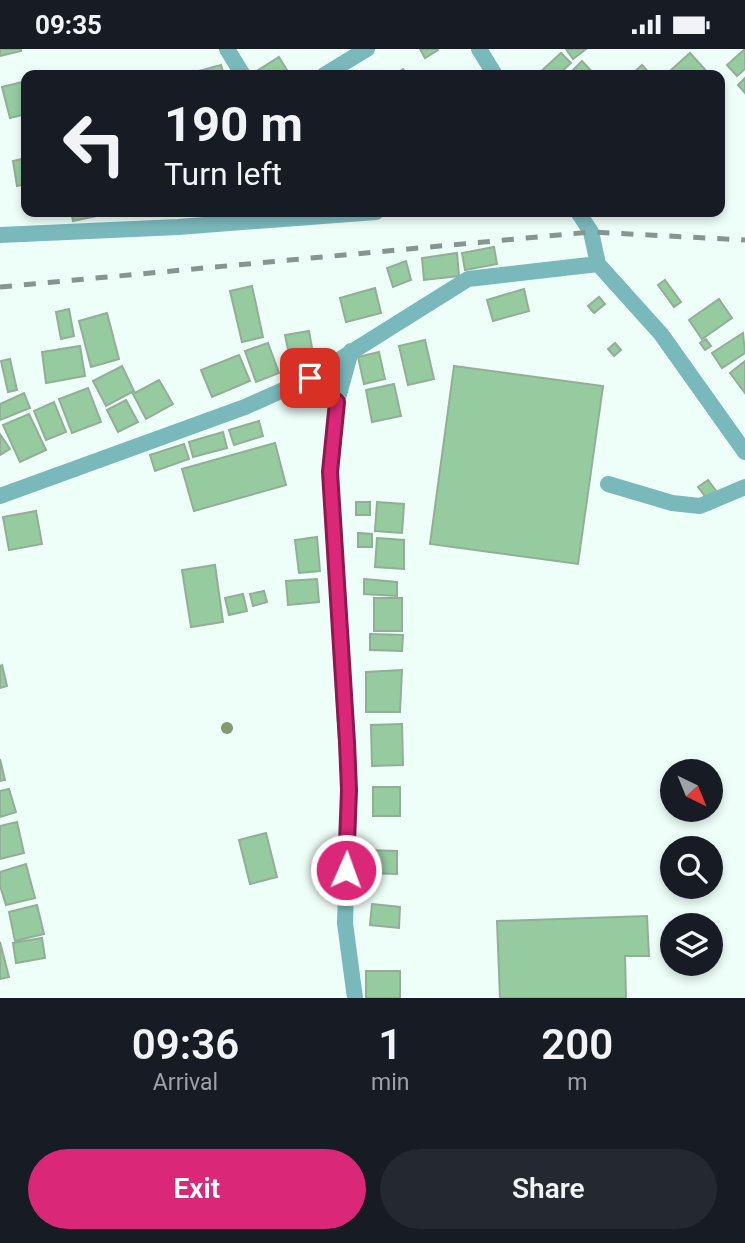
<!DOCTYPE html>
<style>
:root{--surface:#171b24;--page:#242831;--text:#f1f3f6;--muted:#9ea1a6;--accent:#db2777}
body{margin:0;font-family:Roboto,sans-serif;background:var(--page);color:var(--text);height:100vh;display:flex;flex-direction:column;font-size:26px;white-space:nowrap}
*{box-sizing:border-box;margin:0}
p{font-size:23px;color:var(--muted)}
.icon{flex:none;width:38px;height:38px;fill:none;stroke:currentColor;stroke-width:2;stroke-linecap:round;stroke-linejoin:round}
.map{position:relative;height:949px;overflow:hidden}
.drawer{display:flex;flex-direction:column;background:var(--surface);flex:1}
.drawer>*{flex:none}
.top-card{position:absolute;left:21px;top:21px;width:704px;height:147px;border-radius:14px;box-shadow:0 4px 10px #0003;background:#171b24;color:var(--text);overflow:hidden}
.needle{width:46px;rotate:137deg}
.tools{position:absolute;left:660px;top:710px;display:grid;gap:14px}
.tools a{display:grid;place-items:center;width:63px;height:63px;border-radius:50%;background:var(--surface);box-shadow:0 4px 10px #0003;font-size:35px}
.pin{position:absolute;display:grid;place-items:center;width:60px;height:60px;color:#fff;margin:-30px;border-radius:14px;box-shadow:0 4px 10px #0006}
.me{position:absolute;width:77px;margin:-38px;rotate:2deg;stroke-linejoin:round;filter:drop-shadow(0 0 5px #0008)}
.turn{display:flex;align-items:center;gap:24px;height:147px;padding:0 28px;font-size:32px}
.turn .icon{width:91px;height:91px;stroke-width:2.5}
.turn b{display:block;font-size:49px;line-height:60px}
.eta{display:flex;justify-content:space-evenly;align-items:center;height:119px;text-align:center}
.eta b{font-size:42px;font-weight:600;line-height:49px}
.button{display:flex;gap:14px;margin-top:auto;padding:14px 28px}
.button a{flex:1;height:80px;border-radius:42px;background:var(--accent);color:#fff;font-size:28px;font-weight:600;line-height:80px;text-align:center}
.button a+a{background:var(--page);color:var(--text)}
.status{display:flex;justify-content:space-between;align-items:center;height:49px;padding:0 35px;background:var(--surface);direction:ltr}
.status svg{height:19px;fill:currentColor}
.map>svg:first-child{display:block}
</style>
<div class="status"><b>09:35</b><svg viewBox="0 0 49 12"><path d="M0 12V9h3v3zM5 12V6h3v6zM10 12V3h3v9zM15 12V0h3v12zM26 1h20v11H26zM47 4h2v5h-2z"/></svg></div>
<div class="map">
<svg width="745" height="949" viewBox="0 0 745 949">
<rect width="100%" height="100%" fill="#eefef9"/>
<path fill="#96cba0" stroke="#93ae97" stroke-width="2" d="M0,0H21V2L0,7Z
M420,0H437L438,1L425,9Z
M566,0H586L573,10Z
M745,0V20L737,27L727,16Z
M561,4L571,14L558,26H537Z
M690,4L710,26H673L670,22Z
M279,8L290,26H253L252,25Z
M582,12L595,26H568Z
M221,16L224,26H200L199,22Z
M642,16L651,26H631Z
M403,20L408,26H394Z
M745,29V44L738,36Z
M26,32V65L10,69L2,38Z
M26,109V135L17,137L13,112Z
M71,163H115L73,172Z
M494,198L497,215L465,221L462,204Z
M457,204L459,227L424,231L422,209Z
M406,212L411,231L393,238L387,219Z
M665,231L681,253L674,258L658,236Z
M252,237L263,288L242,293L230,242Z
M375,239L381,264L346,273L340,249Z
M524,240L529,262L493,272L487,251Z
M599,248L605,255L594,264L588,257Z
M719,250L732,269L702,290L689,271Z
M69,260L74,287L61,290L56,263Z
M107,264L119,310L91,318L79,272Z
M309,282L314,310L291,315L285,286Z
M743,284L745,304L722,319L712,304Z
M706,290L711,297L705,301L700,294Z
M425,291L434,330L408,336L399,297Z
M268,294L279,324L256,333L245,302Z
M615,294L621,301L614,307L608,300Z
M80,297L85,327L46,334L42,303Z
M379,303L385,330L364,335L358,308Z
M239,306L250,332L212,348L201,321Z
M10,310L17,341L8,343L1,312Z
M745,312V344L730,324Z
M122,317L134,342L106,357L93,332Z
M454,317L603,337L578,515L430,495Z
M159,331L173,355L146,370L133,345Z
M394,335L401,367L372,373L366,341Z
M88,339L101,373L72,384L59,350Z
M24,344L30,359L0,371V355Z
M126,351L138,373L118,383L107,361Z
M54,353L66,383L46,391L34,362Z
M29,365L46,401L20,413L3,376Z
M259,372L263,387L234,396L229,381Z
M223,383L227,399L193,408L189,393Z
M0,385L10,400L0,406Z
M275,394L286,436L194,462L182,420Z
M184,395L189,410L155,422L150,406Z
M708,431L717,443L707,450L698,438Z
M356,453H370V466H356Z
M377,453L404,455L402,484L375,482Z
M36,462L42,495L9,501L3,468Z
M358,484L372,485V498H358Z
M317,488L320,522L299,524L295,491Z
M377,489L404,491V520L375,518Z
M215,516L223,573L191,578L182,521Z
M317,530L319,553L288,556L286,532Z
M364,530L397,533V547L364,545Z
M264,542L267,553L253,557L250,545Z
M243,545L247,562L229,566L225,549Z
M374,549H402V582H374Z
M370,585L403,586L402,602L370,601Z
M2,616L7,637L0,639V617Z
M402,621L400,663H366V623Z
M402,675L403,716L372,717L371,676Z
M0,710L5,731L0,732Z
M373,738H400V767H373Z
M9,740L16,763L0,768V742Z
M17,773L24,804L0,810V777Z
M266,784L277,828L250,835L239,791Z
M367,801L397,802V825L366,824Z
M26,815L35,849L6,856L0,837V823Z
M372,855L400,858L399,879L370,876Z
M37,856L44,885L15,892L9,863Z
M647,867L649,907H625L626,949H500L497,872Z
M42,889L45,909L16,914L13,894Z
M0,893L9,928L0,930Z
M366,922H400V949H366Z"/>
<g fill="none" stroke-linecap="round" stroke-linejoin="round">
<path stroke="#79b8bb" stroke-width="16" d="M227,0L243,26
M479,0L495,26
M324,26L367,0
M578,163L591,183L598,215L661,285L745,403
M0,186L178,178L376,163
M351,302L337,353L330,423L349,741L345,874L355,949
M310,329L337,353
M608,435L672,454L700,457L745,438
M0,447L245,358L310,329L468,230L598,215"/>
<path stroke="#859590" stroke-width="5" stroke-dasharray="12 12" stroke-linecap="butt" d="M0,238L591,183L745,191"/>
</g>
<circle fill="#879870" cx="227" cy="679" r="6"/>
<g fill="none" stroke-linecap="round" stroke-linejoin="round">
<defs>
<path id="route" d="M310,329L337,353L330,423L347,693L349,741L346,821"/>
</defs>
<use href="#route" stroke="#8e194d" stroke-width="18"/>
<use href="#route" stroke="#db2777" stroke-width="12"/>
</g>
</svg>
<div class="tools">
<a><svg class="needle" viewBox="-14 -14 28 28"><path d="M0-13l5 13h-10z" fill="#e53935"/><path d="M0 13l5-13h-10z" fill="#9ea1a6"/></svg></a>
<a><svg class="icon" aria-label="search" viewBox="0 0 24 24"><circle cx="10" cy="10" r="6"/><path d="M15 15l6 6"/></svg></a>
<a><svg class="icon" aria-label="layers" viewBox="0 0 24 24"><path d="M12 4l9 5-9 5-9-5zM3 14l9 5 9-5"/></svg></a>
</div>
<div class="pin" style="left:310px;top:329px;background:#d93025"><svg class="icon" aria-label="arrive" viewBox="0 0 24 24"><path d="M6 21V4h12l-3 4 3 4H6"/></svg></div>
<svg class="me" style="left:346px;top:821px" viewBox="-20 -20 40 40"><circle r="17" fill="#db2777" stroke="#fff" stroke-width="3"/><path d="M0-11L8 9 0 5-8 9z" fill="#fff"/></svg>
<div class="top-card">
<div class="turn"><svg class="icon" aria-label="left" viewBox="0 0 24 24"><path d="M17 20v-9H6M10 6l-5 5 5 5"/></svg><div><b>190 m</b>Turn left</div></div>
</div>
</div>
<section class="drawer">
<div class="eta">
<div><b>09:36</b><p>Arrival</p></div>
<div><b>1</b><p>min</p></div>
<div><b>200</b><p>m</p></div>
</div>
<div class="button"><a>Exit</a><a>Share</a></div>
</section>
